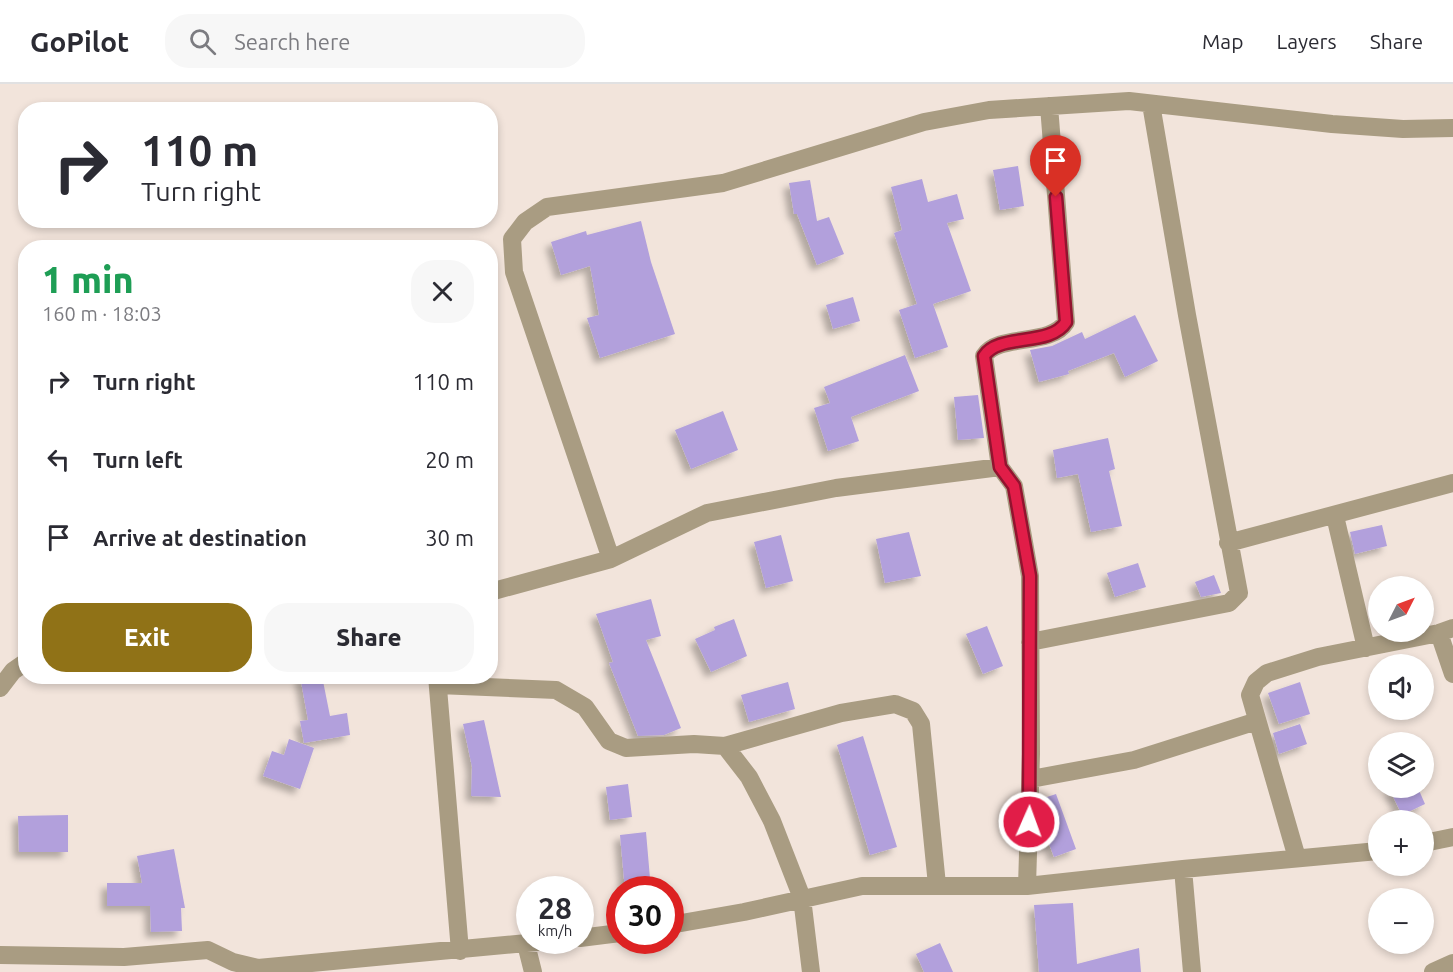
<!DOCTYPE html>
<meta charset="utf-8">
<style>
:root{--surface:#fff;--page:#f7f7f7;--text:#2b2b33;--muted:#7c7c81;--line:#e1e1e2;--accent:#907217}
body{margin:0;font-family:Ubuntu,sans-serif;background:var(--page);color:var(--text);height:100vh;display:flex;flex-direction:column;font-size:22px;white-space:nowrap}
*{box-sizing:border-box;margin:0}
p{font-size:20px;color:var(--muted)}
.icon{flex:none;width:33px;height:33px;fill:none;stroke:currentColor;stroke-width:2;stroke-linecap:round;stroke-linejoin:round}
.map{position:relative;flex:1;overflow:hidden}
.details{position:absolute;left:18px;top:156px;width:480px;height:444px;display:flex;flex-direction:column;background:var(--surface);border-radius:24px;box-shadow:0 3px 9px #0003}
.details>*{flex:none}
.top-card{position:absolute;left:18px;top:18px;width:480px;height:126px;border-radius:24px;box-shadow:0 3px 9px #0003;background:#fff;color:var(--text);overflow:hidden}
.needle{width:39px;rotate:48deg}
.tools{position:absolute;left:1368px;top:492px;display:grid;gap:12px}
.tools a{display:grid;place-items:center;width:66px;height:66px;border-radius:50%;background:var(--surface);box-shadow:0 3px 9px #0003;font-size:30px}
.speed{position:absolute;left:516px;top:792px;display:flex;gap:12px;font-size:30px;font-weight:700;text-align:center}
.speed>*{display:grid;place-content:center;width:78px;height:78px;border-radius:50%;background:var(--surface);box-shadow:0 3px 9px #0003;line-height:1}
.speed small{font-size:15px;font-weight:400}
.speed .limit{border:9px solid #d22;background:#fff;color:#111}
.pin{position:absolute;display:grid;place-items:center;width:51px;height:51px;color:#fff;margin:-62px -26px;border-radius:50% 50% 50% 0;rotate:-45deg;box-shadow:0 0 6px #0007}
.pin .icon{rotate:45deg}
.me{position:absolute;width:66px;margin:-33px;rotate:2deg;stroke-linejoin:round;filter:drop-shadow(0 0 4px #0008)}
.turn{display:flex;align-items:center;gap:21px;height:126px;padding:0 24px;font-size:27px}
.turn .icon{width:78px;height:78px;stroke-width:2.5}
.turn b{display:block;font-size:42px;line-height:51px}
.round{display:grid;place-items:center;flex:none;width:63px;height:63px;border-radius:24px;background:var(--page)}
.headline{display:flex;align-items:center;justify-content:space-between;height:102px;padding:0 24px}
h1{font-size:36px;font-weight:800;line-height:45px;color:#1e9e55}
.button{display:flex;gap:12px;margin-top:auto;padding:12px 24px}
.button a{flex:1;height:69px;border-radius:24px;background:var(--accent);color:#fff;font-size:24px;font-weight:800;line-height:69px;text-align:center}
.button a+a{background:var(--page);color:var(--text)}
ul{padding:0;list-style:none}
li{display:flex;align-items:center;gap:18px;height:78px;padding:0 24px}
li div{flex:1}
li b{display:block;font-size:22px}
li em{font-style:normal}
header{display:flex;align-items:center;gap:36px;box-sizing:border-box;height:84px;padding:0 30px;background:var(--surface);border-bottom:2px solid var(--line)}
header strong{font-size:28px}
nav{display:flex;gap:33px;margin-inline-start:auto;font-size:21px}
.search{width:420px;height:54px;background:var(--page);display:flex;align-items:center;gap:15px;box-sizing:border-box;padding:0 21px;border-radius:24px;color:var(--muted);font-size:22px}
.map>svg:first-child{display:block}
</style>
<header>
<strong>GoPilot</strong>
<div class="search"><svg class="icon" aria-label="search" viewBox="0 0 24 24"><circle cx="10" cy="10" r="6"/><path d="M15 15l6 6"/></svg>Search here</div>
<nav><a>Map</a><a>Layers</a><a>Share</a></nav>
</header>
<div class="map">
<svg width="1453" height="888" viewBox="0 0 1453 888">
<defs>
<filter id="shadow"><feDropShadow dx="-5.5" dy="5.5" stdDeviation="3" flood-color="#0004"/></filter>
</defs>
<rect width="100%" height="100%" fill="#f2e4db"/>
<path fill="#b2a0dc" filter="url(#shadow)" d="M1018,82L1024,122L1000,126L993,86Z
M922,95L928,118L957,110L964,135L947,139L971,207L933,220L948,263L915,274L899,226L917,220L894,149L902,146L891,103Z
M810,96L817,137L829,133L844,170L817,181L797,130H794L789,99Z
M641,137L651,178L675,250L600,274L587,234L599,231L590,182L561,191L551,158L586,147L587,151Z
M853,213L860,237L833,245L826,221Z
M1135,231L1158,277L1125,293L1114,269L1068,287L1069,290L1039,298L1030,266L1052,262L1082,248L1085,255Z
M905,271L919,307L851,333L859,357L828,367L814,324L830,319L824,303Z
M978,311L984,354L958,356L954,313Z
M723,327L738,366L691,385L675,346Z
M1108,354L1115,385L1109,387L1122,442L1091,448L1078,390L1057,394L1053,366Z
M1382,441L1387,462L1355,470L1350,448Z
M909,448L921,492L885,499L876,455Z
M781,451L793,497L766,504L754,458Z
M1138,479L1146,503L1115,513L1107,489Z
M1214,491L1221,509L1201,513L1195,498Z
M651,515L661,552L646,556L681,644L664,651L638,652L609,579L613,578L596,530Z
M734,535L747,572L711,588L695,555L715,546L714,543Z
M987,542L1003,582L983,590L966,550Z
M300,592H322L330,632L347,629L350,651L304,659L300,637L308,636Z
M788,598L795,625L749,638L741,611Z
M1300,598L1310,630L1279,640L1268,609Z
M484,636L501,713L471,712L472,683L463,640Z
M1300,640L1307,660L1279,670L1273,649Z
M863,652L897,763L870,771L837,661Z
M289,655L314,664L300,705L263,692L272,667L284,671Z
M628,700L632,733L610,736L606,703Z
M1389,704H1418L1425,720L1402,731Z
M1056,710L1076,765L1054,773L1040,736L1041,715Z
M68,731V768H19L18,732Z
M646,748L651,806H625L620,751Z
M174,765L185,824H181L182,847L151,848L150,822H107V799H142L137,772Z
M1073,819L1077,880L1139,864L1141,888H1039L1034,821Z
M940,859L953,888H924L916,870Z"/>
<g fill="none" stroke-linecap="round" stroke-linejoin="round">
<path stroke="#a99c82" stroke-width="18" d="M1000,383L984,272C998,249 1051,263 1066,238L1049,22
M1335,432L1366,564
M1228,459L1453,399
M611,475L514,188L512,155L525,138L547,123L723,99L924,38L989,26L1129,17L1332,40L1403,45L1453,44
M490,508L611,475L707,429L836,404L1000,383L1014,402L1030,492L1031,670L1027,802
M1439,549L1453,590
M1030,558L1229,519L1239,509L1187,231L1151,20
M437,592L460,867
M438,601L556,606L585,623L609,657L626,664L694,660L725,662L749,693L772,737L802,814L811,888
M0,604L13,587L26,578
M725,662L841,629L895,620L913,627L921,640L937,801
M1031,695L1134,676L1257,637
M1424,759L1453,753
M1297,774L1250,611L1256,598L1267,589L1318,573L1439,549L1453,544
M1183,785L1192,888
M670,841L744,828L862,802H1027L1183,785L1378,767
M580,854L620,849
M526,860L533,888
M0,871L124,873L208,866L233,878L258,884L559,856
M1433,888L1453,879"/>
</g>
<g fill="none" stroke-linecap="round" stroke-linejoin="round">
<defs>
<path id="route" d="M1029,738L1030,492L1014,402L1000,383L984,272C998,249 1051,263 1066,238L1056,113"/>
</defs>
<use href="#route" stroke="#92132f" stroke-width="15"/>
<use href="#route" stroke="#e11d48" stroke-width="10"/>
</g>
</svg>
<div class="tools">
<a><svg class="needle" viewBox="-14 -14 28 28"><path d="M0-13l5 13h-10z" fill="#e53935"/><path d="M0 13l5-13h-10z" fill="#7c7c81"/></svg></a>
<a><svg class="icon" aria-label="sound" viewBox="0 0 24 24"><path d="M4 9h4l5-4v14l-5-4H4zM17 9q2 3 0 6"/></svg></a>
<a><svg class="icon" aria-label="layers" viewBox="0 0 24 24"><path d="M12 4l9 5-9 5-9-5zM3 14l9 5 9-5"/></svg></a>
<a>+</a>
<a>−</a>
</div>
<div class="speed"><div>28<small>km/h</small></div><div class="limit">30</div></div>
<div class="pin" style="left:1056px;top:113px;background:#d93025"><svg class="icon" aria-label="arrive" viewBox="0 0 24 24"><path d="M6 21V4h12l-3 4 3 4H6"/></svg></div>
<svg class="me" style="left:1029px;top:738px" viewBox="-20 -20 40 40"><circle r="17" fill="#e11d48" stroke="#fff" stroke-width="3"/><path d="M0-11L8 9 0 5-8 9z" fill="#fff"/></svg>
<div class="top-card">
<div class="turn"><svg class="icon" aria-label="right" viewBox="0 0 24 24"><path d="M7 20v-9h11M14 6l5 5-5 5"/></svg><div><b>110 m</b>Turn right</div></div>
</div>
<section class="details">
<div class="headline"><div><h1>1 min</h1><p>160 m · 18:03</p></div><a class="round"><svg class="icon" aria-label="close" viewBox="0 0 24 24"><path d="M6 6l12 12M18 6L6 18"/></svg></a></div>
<ul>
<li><svg class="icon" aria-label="right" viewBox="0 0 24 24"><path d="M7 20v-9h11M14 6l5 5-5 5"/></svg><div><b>Turn right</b></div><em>110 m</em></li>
<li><svg class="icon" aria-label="left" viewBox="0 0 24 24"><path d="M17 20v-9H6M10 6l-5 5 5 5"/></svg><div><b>Turn left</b></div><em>20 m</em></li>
<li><svg class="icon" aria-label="arrive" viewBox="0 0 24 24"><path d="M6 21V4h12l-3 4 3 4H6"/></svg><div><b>Arrive at destination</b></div><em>30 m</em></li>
</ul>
<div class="button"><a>Exit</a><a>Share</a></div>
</section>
</div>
